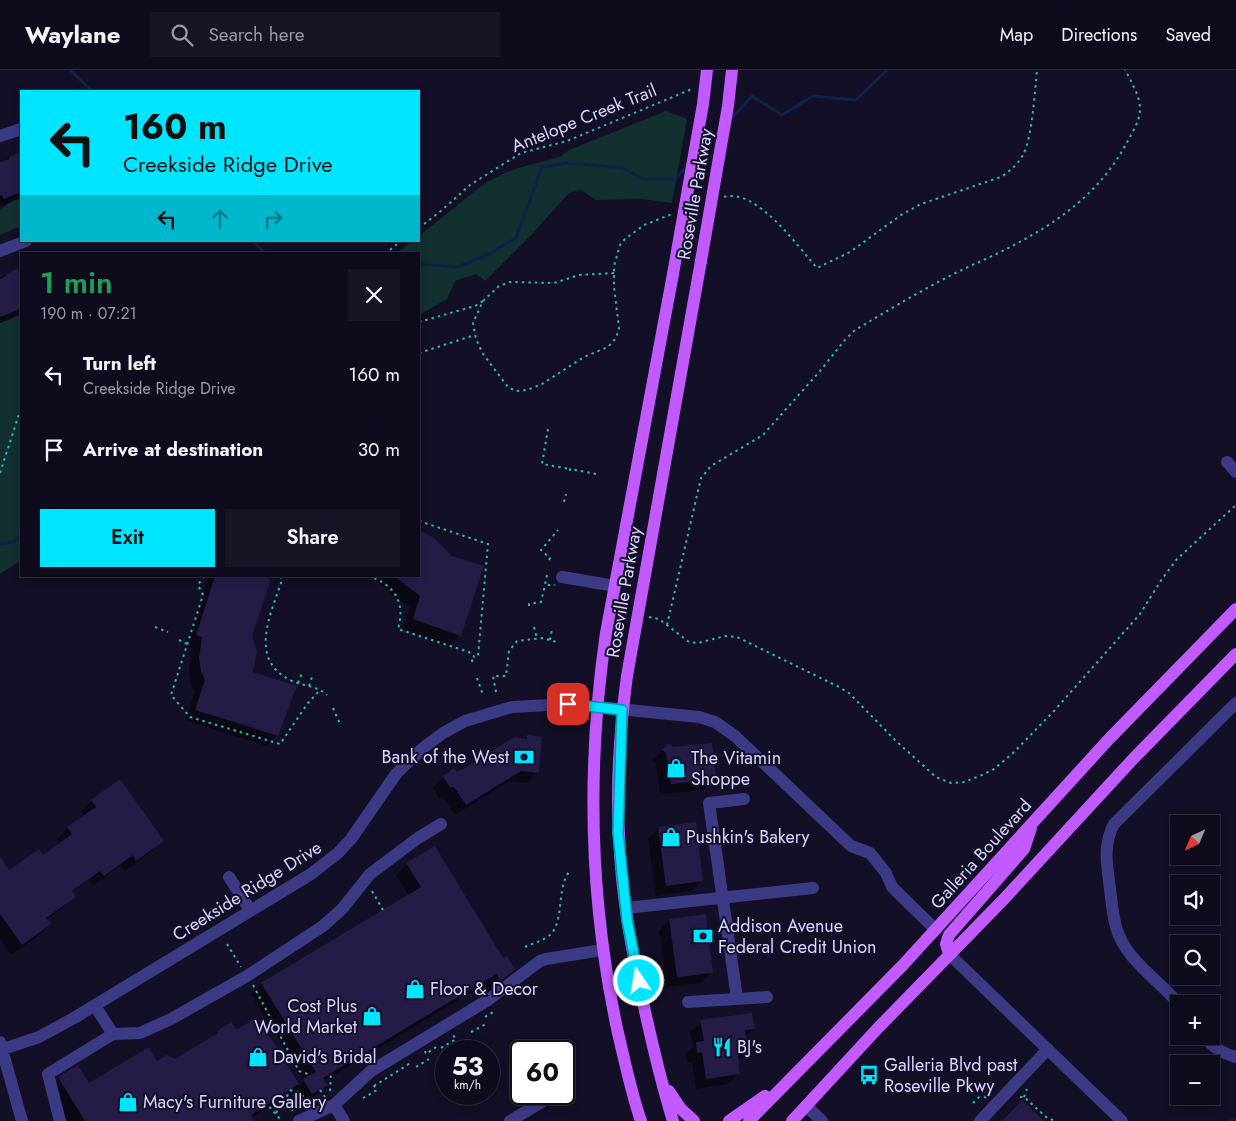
<!DOCTYPE html>
<meta charset="utf-8">
<style>
:root{--surface:#0e0b1c;--page:#171425;--text:#f1f3f6;--muted:#9b9ba3;--line:#2e2b3b;--accent:#00e5ff}
body{margin:0;font-family:Jost,sans-serif;background:var(--page);color:var(--text);height:100vh;display:flex;flex-direction:column;font-size:19px;white-space:nowrap}
*{box-sizing:border-box;margin:0}
p{font-size:16px;color:var(--muted)}
.icon{flex:none;width:28px;height:28px;fill:none;stroke:currentColor;stroke-width:2;stroke-linecap:round;stroke-linejoin:round}
.map{position:relative;flex:1;overflow:hidden}
.side{position:absolute;left:20px;top:182px;width:400px;height:325px;display:flex;flex-direction:column;background:var(--surface);border-radius:0px;box-shadow:0 2px 8px #0003,0 0 0 1px var(--line)}
.side>*{flex:none}
.banner{position:absolute;left:20px;top:20px;width:400px;height:152px;border-radius:0px;box-shadow:0 2px 8px #0003,0 0 0 1px var(--line);background:#00e5ff;color:#111;overflow:hidden}
.needle{width:32px;rotate:224deg}
.controls{position:absolute;left:1170px;top:745px;display:grid;gap:10px}
.controls a{display:grid;place-items:center;width:50px;height:50px;border-radius:0px;background:var(--surface);box-shadow:0 2px 8px #0003,0 0 0 1px var(--line);font-size:25px}
.speed{position:absolute;left:435px;top:970px;display:flex;gap:10px;font-size:25px;font-weight:700;text-align:center}
.speed>*{display:grid;place-content:center;width:65px;height:65px;border-radius:50%;background:var(--surface);box-shadow:0 2px 8px #0003,0 0 0 1px var(--line);line-height:1}
.speed small{font-size:12px;font-weight:400}
.speed .limit{border:2px solid #111;border-radius:8px;background:#fff;color:#111}
.pin{position:absolute;display:grid;place-items:center;width:42px;height:42px;color:#fff;margin:-21px;border-radius:10px;box-shadow:0 2px 8px #0006}
.me{position:absolute;width:55px;margin:-28px;rotate:348deg;stroke-linejoin:round;filter:drop-shadow(0 0 4px #0008)}
.turn{display:flex;align-items:center;gap:18px;height:105px;padding:0 20px;font-size:22px}
.turn .icon{width:65px;height:65px;stroke-width:2.5}
.turn b{display:block;font-size:35px;line-height:42px}
.lanes{display:flex;align-items:center;height:48px;padding:0 20px;background:#0003;justify-content:center;gap:25px;direction:ltr}
.lanes .off{opacity:.35}
.round{display:grid;place-items:center;flex:none;width:52px;height:52px;border-radius:0px;background:var(--page)}
.summary{display:flex;align-items:center;justify-content:space-between;height:85px;padding:0 20px}
h1{font-size:30px;font-weight:600;line-height:38px;color:#1e9e55}
.button{display:flex;gap:10px;margin-top:auto;padding:10px 20px}
.button a{flex:1;height:58px;border-radius:0px;background:var(--accent);color:#111;font-size:20px;font-weight:600;line-height:58px;text-align:center}
.button a+a{background:var(--page);color:var(--text)}
ul{padding:0;list-style:none}
li{display:flex;align-items:center;gap:15px;height:75px;padding:0 20px}
li div{flex:1}
li b{display:block;font-size:19px}
li em{font-style:normal}
header{display:flex;align-items:center;gap:30px;box-sizing:border-box;height:70px;padding:0 25px;background:var(--surface);border-bottom:1px solid var(--line)}
header strong{font-size:24px}
nav{display:flex;gap:28px;margin-inline-start:auto;font-size:18px}
.search{width:350px;height:45px;background:var(--page);display:flex;align-items:center;gap:12px;box-sizing:border-box;padding:0 18px;border-radius:0px;color:var(--muted);font-size:19px}
.map>svg:first-child{display:block}
</style>
<header>
<strong>Waylane</strong>
<div class="search"><svg class="icon" aria-label="search" viewBox="0 0 24 24"><circle cx="10" cy="10" r="6"/><path d="M15 15l6 6"/></svg>Search here</div>
<nav><a>Map</a><a>Directions</a><a>Saved</a></nav>
</header>
<div class="map">
<svg width="1236" height="1051" viewBox="0 0 1236 1051">
<rect width="100%" height="100%" fill="#130f26"/>
<path fill="#12302f" d="M666,41L687,49L672,133L641,129L596,130L581,120L569,123L533,163L485,211L476,204L455,211L447,229L419,245V184H396L412,171H419V166L485,113L507,102L525,96L560,87L569,80Z
M21,128V156L0,165V140L15,129Z
M21,245V490L0,504V253Z"/>
<path fill="#0007" d="M21,84V128L0,136V91Z
M17,200L19,202L21,201V241L10,249L0,253V208Z
M419,462L433,469L460,565L449,576L403,560L410,537L394,527L381,515V512L365,506H419Z
M209,506H258L251,566V603L277,665L267,676L185,650L195,622L191,613L189,599L192,578L186,576Z
M528,667L537,702L527,713L509,711L455,745L443,727L439,728L433,717L444,707L457,704L525,670Z
M668,675L715,709L704,720L660,724L656,694L652,691Z
M120,711L163,771L152,781L125,801L121,795L92,816L88,810L71,822L74,826L64,837L46,850L50,854L39,865L11,885L0,869V799L9,802L43,786L61,774L57,769L68,758L84,747L81,742L91,731Z
M659,758L702,811L691,821L656,826L648,768Z
M407,794L513,900L502,910L489,921L485,914L324,1011L326,1015L315,1026L301,1034L292,1019L287,1024L251,1048L249,1051H68L48,1019L59,1008L88,1015L157,993L175,991L211,969L218,962H235L257,948L299,1016L304,1011L251,924L262,914L409,826L396,805Z
M670,850L712,902L701,913L667,917L659,861Z
M701,952L753,959L745,967L747,982L737,992L739,1003L728,1014L696,1019L692,992L687,993L686,984L693,977L690,962Z"/>
<g fill="none" stroke-linecap="round" stroke-linejoin="round">
<path stroke="#0c2248" stroke-width="3" d="M70,0L92,21
M731,49L752,26L782,45L813,26L856,30L887,0
M699,83L718,62
M253,171L266,184
M419,196L421,194L458,197L491,183L516,168L542,97L567,93L623,98L642,109H675L688,95
M0,474L14,472L21,464
M1230,1051L1236,1050"/>
</g>
<path fill="#241b47" d="M21,82V122L4,129L2,125L0,126V92L9,89V87Z
M17,199L21,203V239L0,247V209L6,206V204Z
M419,460L434,468L452,486L484,496L461,566L413,549L420,526L394,506H419Z
M215,506H262L271,509L252,566L257,581L253,602L297,616L278,666L195,640L205,610L201,601L199,588L202,567L196,565Z
M527,665L542,667L539,703L521,701L466,735L454,717L450,718L443,706L454,698L457,702L466,697L514,667L527,669Z
M668,673L673,677L712,673L716,709L671,714L666,683L662,680Z
M120,709L164,771L136,791L133,785L104,806L100,801L72,821L76,827L46,848L51,854L22,875L0,844V786L9,800L39,779L43,785L72,764L67,757L96,737L91,730Z
M696,752L703,811L666,816L658,757Z
M435,776L503,888L507,886L515,900L500,911L496,904L323,1008L328,1015L312,1024L303,1009L316,1002L261,913L421,817L406,793Z
M706,844L713,903L677,907L669,849Z
M752,943L755,959L745,960L748,983L738,984L740,1004L706,1009L702,982L697,983L696,972L704,971L700,950Z
M258,947L299,1014L251,1045L254,1051H85L58,1007L78,995L89,1013L149,977L157,991L167,985L175,989L218,963L217,961L231,952L236,960Z
M1022,1030L1044,1051H1002Z"/>
<g fill="none" stroke-linecap="round" stroke-linejoin="round">
<path stroke="#2fb8b0" stroke-width="2" stroke-dasharray="2.5 4" stroke-linecap="butt" d="M724,127C756,117 798,177 817,198L850,182L901,145L921,134L1001,107C1010,101 1018,94 1023,85C1032,69 1035,20 1037,0
M419,158L442,140L470,115L521,83L567,71L692,19
M385,184L401,171
M614,203L579,205L554,213L510,212L499,216L483,231L473,253L476,269L483,284L508,317L516,321L527,320L542,314L584,287L608,277L616,268L619,258L614,217V196L620,175L625,169L644,155L672,144
M419,252L475,236L483,231
M419,283L475,265
M548,359L542,394L570,399
M570,401V399L596,404
M0,403L21,338
M564,432L566,424
M419,451L488,474L478,586L475,587L473,586
M549,490L550,488L541,480L558,460
M547,505L545,515H555
M204,506L198,515L203,525L171,625L190,647L280,674L308,633L320,620
M280,506L282,510C271,544 247,590 292,611C303,616 318,616 327,625
M368,506C394,514 406,532 398,559L469,582L473,586
M529,536V534L541,532L545,515
M649,547L659,549L689,572L698,573L725,566L737,567L839,617L849,623L896,671L936,707L951,713L964,712L982,705L994,699L1012,684L1054,641L1140,544L1162,509L1177,489L1236,435
M667,555L701,408L711,396L763,365L820,301L844,271L855,260C884,243 913,225 944,209C966,197 990,188 1012,176C1059,152 1101,121 1126,74C1132,63 1140,51 1140,39C1140,26 1131,11 1125,0
M155,557L168,562
M534,557L537,568
M179,570L187,574
M550,570L552,559
M472,592L473,586
M477,608L483,625
M298,613L302,603
M309,616L312,607
M496,622L493,606H506L509,581L517,571L542,568L557,572
M333,638L341,656
M372,821L383,840
M227,874L241,897
M525,877C533,873 543,871 550,865C565,851 556,816 570,801
M253,915L299,1001L311,1005
M485,947L495,941
M471,962L486,954
M441,978L456,969L453,965
M425,981L426,984L439,975
M416,997L429,989
M374,1016L412,992
M290,1020L298,1022L308,1030L314,1031
M320,1020L325,1027
M330,1021L331,1003
M1020,1027H1024L1046,1047L1055,1051
M1024,1027L1027,1019
M363,1028L377,1020L373,1014
M986,1028L982,1024L993,1011
M274,1030L281,1036L293,1040
M265,1032L282,1051
M973,1033L982,1024
M301,1038L304,1028
M276,1043L291,1020"/>
<path stroke="#3d3a85" stroke-width="12" d="M0,66L21,59
M0,181L26,171
M1227,392L1236,402
M562,507L615,516
M229,807L250,840
M626,838L813,818
M949,884L1122,1051
M737,928L709,733L744,729
M688,932L767,927
M1179,934C1158,909 1125,890 1116,857C1112,842 1111,826 1109,811C1106,790 1104,773 1114,754L1236,633
M95,936L113,964
M1204,966C1213,978 1222,983 1236,987
M0,972L22,1051
M0,980L39,967L74,948L311,804L338,783L351,769L396,704L405,695L423,678L443,663L465,651L512,637L568,634L699,647L715,652L735,666L851,776L870,783L886,803L892,817L936,860
M334,1035L344,1051
M806,1036L822,1051
M60,1051L48,1004L113,964L140,963L171,949L247,906L323,856L342,839L370,804L418,768L441,754
M299,1051L334,1035L371,1001L488,930L540,891L546,889L602,880
M510,1051L555,1024
M980,1051L1048,979"/>
<path stroke="#c25bff" stroke-width="12" d="M949,884L946,874L949,865L1024,779L1031,758
M669,1021L681,1039L694,1051
M641,1051C631,1022 625,992 618,963C589,829 586,699 606,563L673,204
M673,1051C662,1015 653,978 645,941C632,882 621,824 619,765C616,712 620,658 627,606L701,191
M729,1051L765,1026
M749,1051L903,895L1109,669L1236,539
M792,1051L878,958L1004,829L1134,688L1236,584"/>
<path stroke="#c25bff" stroke-width="12" d="M701,191L728,36L732,0
M673,204L703,34L707,0"/>
</g>
<g fill="none" stroke-linecap="round" stroke-linejoin="round">
<defs>
<path id="route" d="M568,634L622,640L618,763L627,850L639,911"/>
</defs>
<use href="#route" stroke="#0095a6" stroke-width="12"/>
<use href="#route" stroke="#00e5ff" stroke-width="9"/>
</g>
<defs>
<symbol id="bank-bare" viewBox="-9 -9 18 18"><path d="M-6-4H6V4H-6ZM0-2.3a2.3 2.3 0 1 0 0 4.6a2.3 2.3 0 1 0 0-4.6Z" fill="#00e5ff" stroke="#130f26" stroke-width="2.5" paint-order="stroke"/></symbol>
<symbol id="shop-bare" viewBox="-9 -9 18 18"><path d="M-5-2.5h2.3a2.7 3.5 0 0 1 5.4 0H5L5.5 6h-11ZM-1.5-2.5h3a1.5 2.3 0 0 0-3 0Z" fill="#00e5ff" stroke="#130f26" stroke-width="2.5" paint-order="stroke"/></symbol>
<symbol id="restaurant-bare" viewBox="-9 -9 18 18"><path d="M-5-6h1v4h1v-4h1v4h1v-4h1v5L-1.5 .5V6h-2V.5L-5-1ZM5-6V6H3V1.5H1.5Q1.5-4 5-6Z" fill="#00e5ff" stroke="#130f26" stroke-width="2.5" paint-order="stroke"/></symbol>
<symbol id="bus-bare" viewBox="-9 -9 18 18"><path d="M-5-6H5V4H4V6H2V4H-2V6H-4V4H-5ZM-3.5-4V0h7V-4ZM-3.5 1.2v1.5H-2V1.2ZM2 1.2v1.5H3.5V1.2Z" fill="#00e5ff" stroke="#130f26" stroke-width="2.5" paint-order="stroke"/></symbol>
</defs>
<g fill-rule="evenodd">
<use href="#bank-bare" x="510" y="673" width="28" height="28"/>
<use href="#shop-bare" x="662" y="684" width="28" height="28"/>
<use href="#shop-bare" x="657" y="753" width="28" height="28"/>
<use href="#bank-bare" x="689" y="852" width="28" height="28"/>
<use href="#shop-bare" x="401" y="905" width="28" height="28"/>
<use href="#shop-bare" x="358" y="932" width="28" height="28"/>
<use href="#restaurant-bare" x="708" y="963" width="28" height="28"/>
<use href="#shop-bare" x="244" y="973" width="28" height="28"/>
<use href="#bus-bare" x="855" y="991" width="28" height="28"/>
<use href="#shop-bare" x="114" y="1018" width="28" height="28"/>
</g>
<g text-anchor="middle" dominant-baseline="central" stroke-width="4" stroke-linejoin="round" paint-order="stroke">
<g font-size="18" fill="#d9d4ff" stroke="#130f26">
<text transform="translate(584 48) rotate(-22)">Antelope Creek Trail</text>
<text transform="translate(695 124) rotate(-80)">Roseville Parkway</text>
<text transform="translate(624 522) rotate(-80)">Roseville Parkway</text>
<text transform="translate(981 784) rotate(-48)">Galleria Boulevard</text>
<text transform="translate(247 821) rotate(-32)">Creekside Ridge Drive</text>
</g>
<g font-size="18" fill="#d9d4ff" stroke="#130f26" text-anchor="start">
<text x="509" y="687" text-anchor="end">Bank of the West</text>
<text x="691" y="688">The Vitamin<tspan x="691" dy="21">Shoppe</tspan></text>
<text x="686" y="767">Pushkin's Bakery</text>
<text x="718" y="856">Addison Avenue<tspan x="718" dy="21">Federal Credit Union</tspan></text>
<text x="430" y="919">Floor &amp; Decor</text>
<text x="357" y="936" text-anchor="end">Cost Plus<tspan x="357" dy="21">World Market</tspan></text>
<text x="737" y="977">BJ's</text>
<text x="273" y="987">David's Bridal</text>
<text x="884" y="995">Galleria Blvd past<tspan x="884" dy="21">Roseville Pkwy</tspan></text>
<text x="143" y="1032">Macy's Furniture Gallery</text>
</g>
</g>
</svg>
<div class="controls">
<a><svg class="needle" viewBox="-14 -14 28 28"><path d="M0-13l5 13h-10z" fill="#e53935"/><path d="M0 13l5-13h-10z" fill="#9b9ba3"/></svg></a>
<a><svg class="icon" aria-label="sound" viewBox="0 0 24 24"><path d="M4 9h4l5-4v14l-5-4H4zM17 9q2 3 0 6"/></svg></a>
<a><svg class="icon" aria-label="search" viewBox="0 0 24 24"><circle cx="10" cy="10" r="6"/><path d="M15 15l6 6"/></svg></a>
<a>+</a>
<a>−</a>
</div>
<div class="speed"><div>53<small>km/h</small></div><div class="limit">60</div></div>
<div class="pin" style="left:568px;top:634px;background:#d93025"><svg class="icon" aria-label="arrive" viewBox="0 0 24 24"><path d="M6 21V4h12l-3 4 3 4H6"/></svg></div>
<svg class="me" style="left:639px;top:911px" viewBox="-20 -20 40 40"><circle r="17" fill="#00e5ff" stroke="#fff" stroke-width="3"/><path d="M0-11L8 9 0 5-8 9z" fill="#fff"/></svg>
<div class="banner">
<div class="turn"><svg class="icon" aria-label="left" viewBox="0 0 24 24"><path d="M17 20v-9H6M10 6l-5 5 5 5"/></svg><div><b>160 m</b>Creekside Ridge Drive</div></div>
<div class="lanes"><svg class="icon" aria-label="left" viewBox="0 0 24 24"><path d="M17 20v-9H6M10 6l-5 5 5 5"/></svg><svg class="icon off" aria-label="ahead" viewBox="0 0 24 24"><path d="M12 20V5M6 11l6-6 6 6"/></svg><svg class="icon off" aria-label="right" viewBox="0 0 24 24"><path d="M7 20v-9h11M14 6l5 5-5 5"/></svg></div>
</div>
<section class="side">
<div class="summary"><div><h1>1 min</h1><p>190 m · 07:21</p></div><a class="round"><svg class="icon" aria-label="close" viewBox="0 0 24 24"><path d="M6 6l12 12M18 6L6 18"/></svg></a></div>
<ul>
<li><svg class="icon" aria-label="left" viewBox="0 0 24 24"><path d="M17 20v-9H6M10 6l-5 5 5 5"/></svg><div><b>Turn left</b><p>Creekside Ridge Drive</p></div><em>160 m</em></li>
<li><svg class="icon" aria-label="arrive" viewBox="0 0 24 24"><path d="M6 21V4h12l-3 4 3 4H6"/></svg><div><b>Arrive at destination</b></div><em>30 m</em></li>
</ul>
<div class="button"><a>Exit</a><a>Share</a></div>
</section>
</div>
